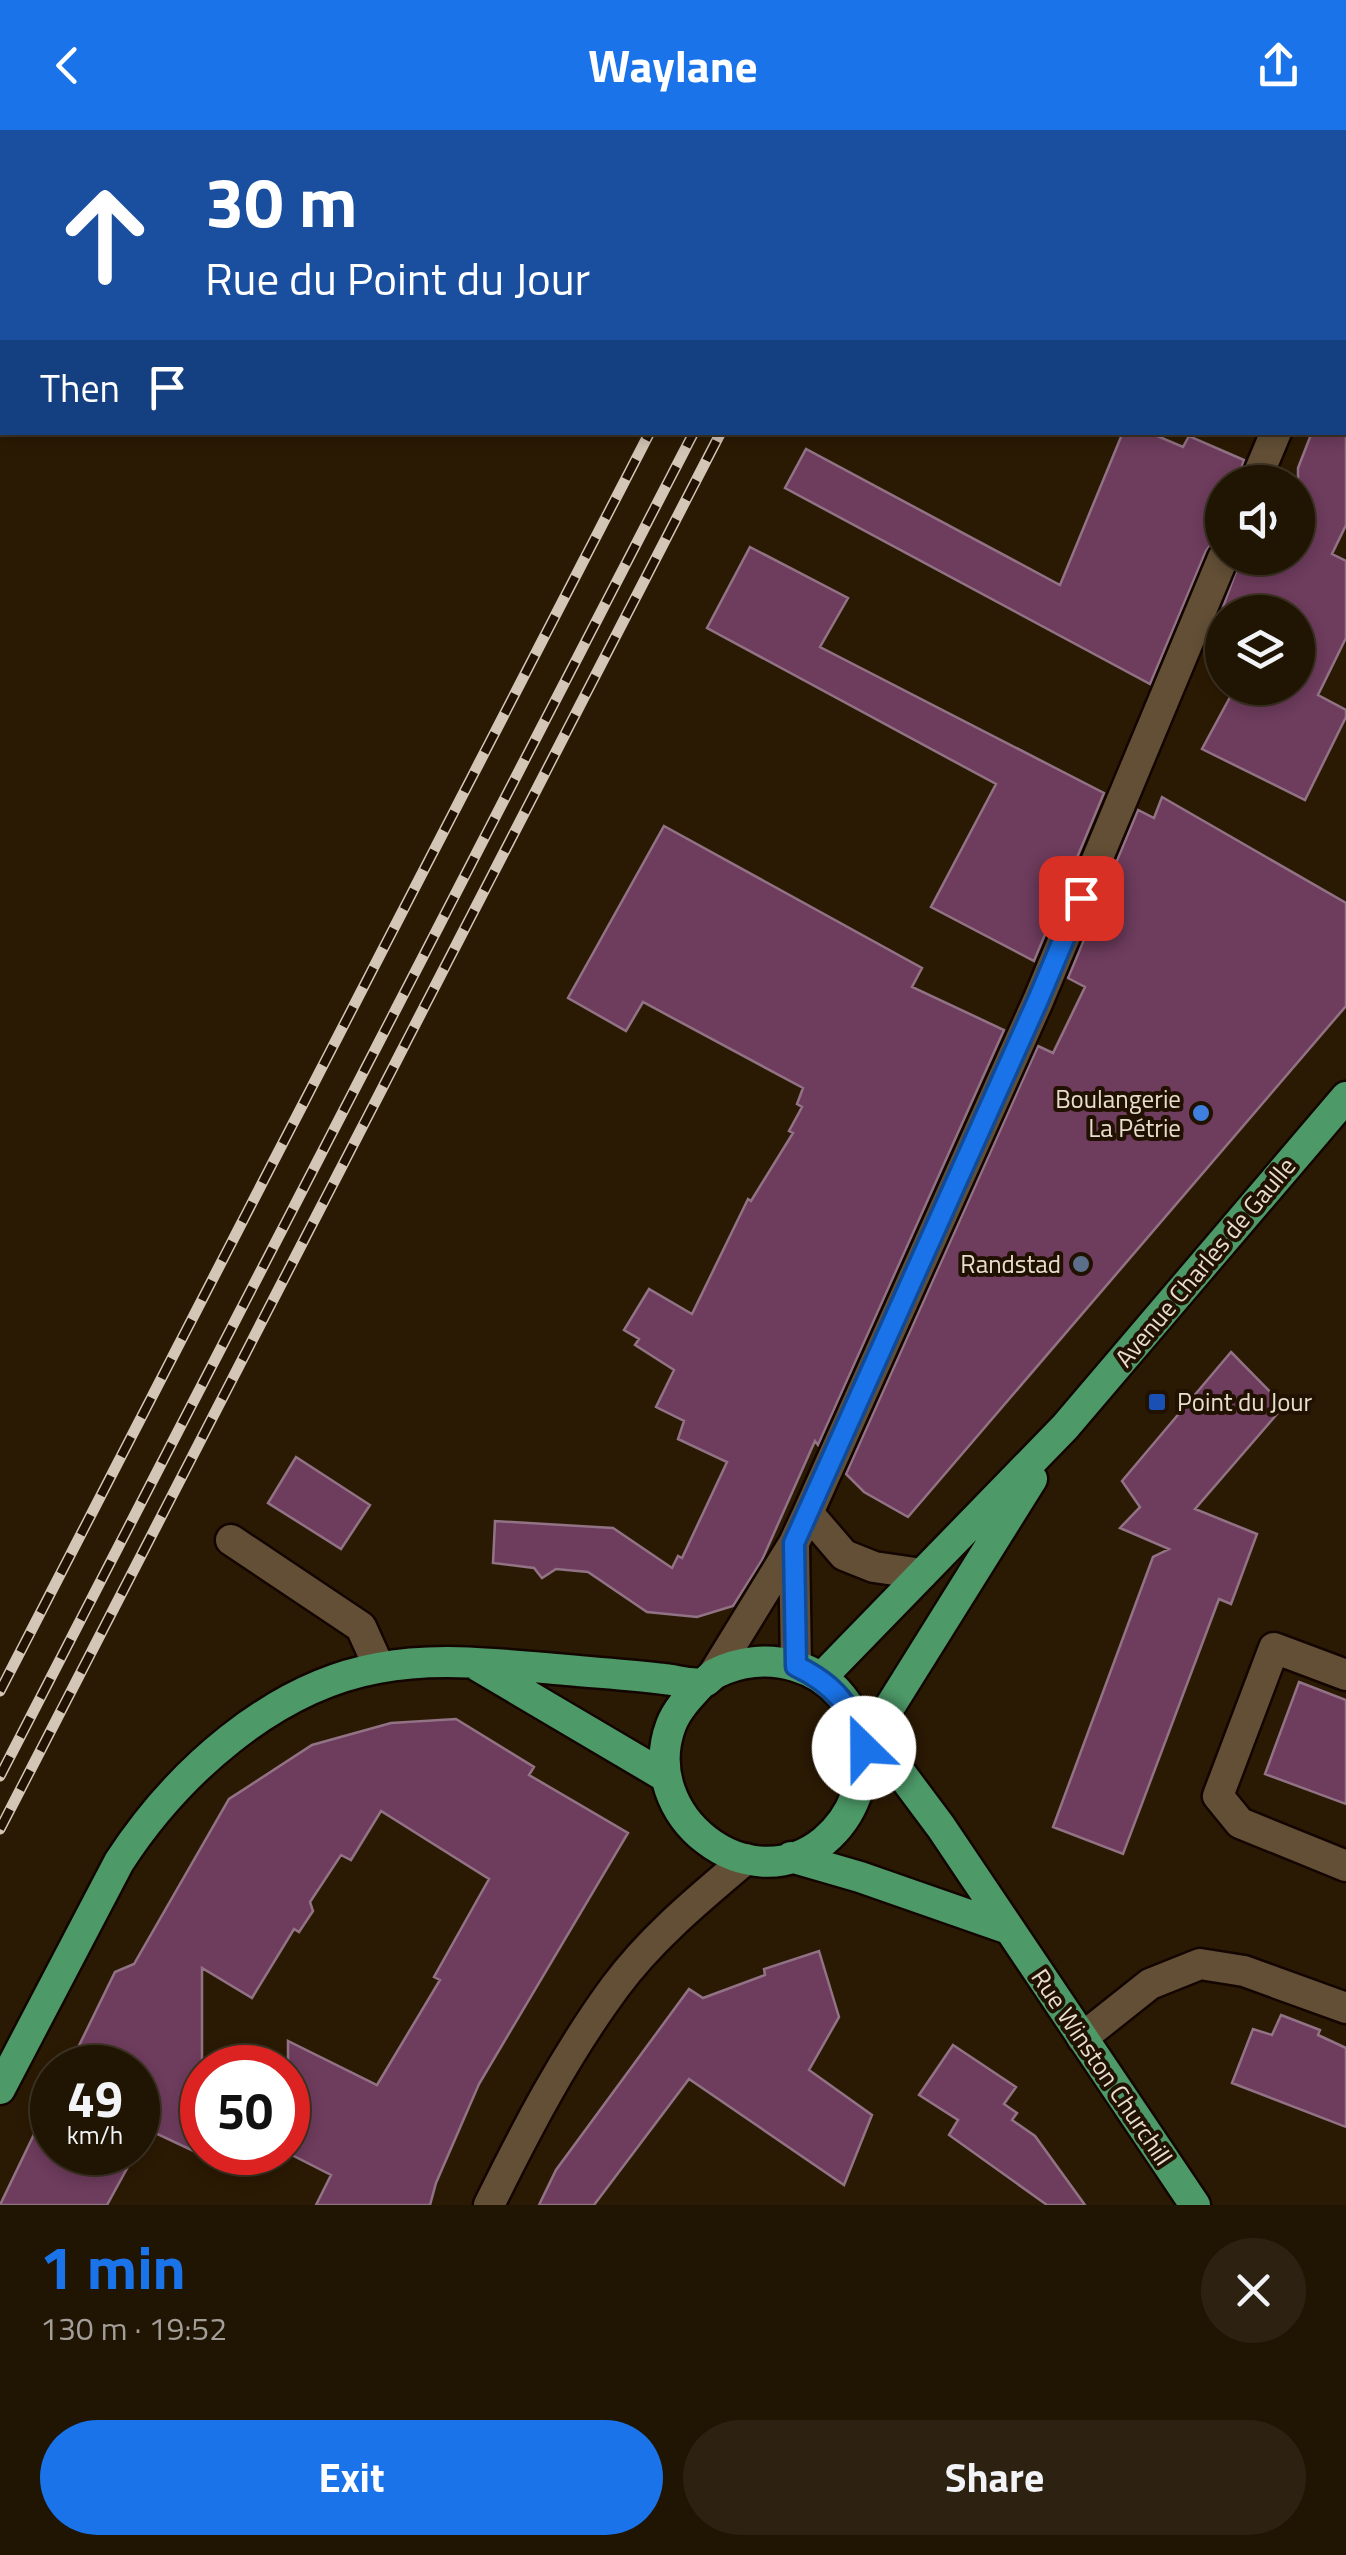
<!DOCTYPE html>
<meta charset="utf-8">
<style>
:root{--surface:#201402;--page:#2d2111;--text:#f1f3f6;--muted:#a29e99;--line:#3d3324;--accent:#1a73e8}
body{margin:0;font-family:"Titillium Web",sans-serif;background:var(--page);color:var(--text);height:100vh;display:flex;flex-direction:column;font-size:38px;white-space:nowrap}
*{box-sizing:border-box;margin:0}
p{font-size:32px;color:var(--muted)}
.icon{flex:none;width:55px;height:55px;fill:none;stroke:currentColor;stroke-width:2;stroke-linecap:round;stroke-linejoin:round}
.map{position:relative;height:2075px;overflow:hidden}
.sheet{display:flex;flex-direction:column;background:var(--surface);flex:1}
.sheet>*{flex:none}
.banner{position:absolute;left:0px;top:0px;width:1348px;height:305px;box-shadow:0 5px 15px #0003,0 0 0 2px var(--line);background:#1a4fa0;color:#fff;overflow:hidden}
.controls{position:absolute;left:1205px;top:335px;display:grid;gap:20px}
.controls a{display:grid;place-items:center;width:110px;height:110px;border-radius:50%;background:var(--surface);box-shadow:0 5px 15px #0003,0 0 0 2px var(--line);font-size:50px}
.speed{position:absolute;left:30px;top:1915px;display:flex;gap:20px;font-size:50px;font-weight:700;text-align:center}
.speed>*{display:grid;place-content:center;width:130px;height:130px;border-radius:50%;background:var(--surface);box-shadow:0 5px 15px #0003,0 0 0 2px var(--line);line-height:1}
.speed small{font-size:25px;font-weight:400}
.speed .limit{border:15px solid #d22;background:#fff;color:#111}
.pin{position:absolute;display:grid;place-items:center;width:85px;height:85px;color:#fff;margin:-42px;border-radius:20px;box-shadow:0 5px 15px #0006}
.me{position:absolute;width:110px;margin:-55px;rotate:337deg;stroke-linejoin:round;filter:drop-shadow(0 0 8px #0008)}
.turn{display:flex;align-items:center;gap:35px;height:210px;padding:0 40px;font-size:45px}
.turn .icon{width:130px;height:130px;stroke-width:2.5}
.turn b{display:block;font-size:70px;line-height:85px}
.then{display:flex;align-items:center;height:95px;padding:0 40px;background:#0003;gap:20px;font-size:38px}
.round{display:grid;place-items:center;flex:none;width:105px;height:105px;border-radius:52px;background:var(--page)}
.overview{display:flex;align-items:center;justify-content:space-between;height:170px;padding:0 40px}
h1{font-size:60px;font-weight:700;line-height:75px;color:var(--accent)}
.action{display:flex;gap:20px;margin-top:auto;padding:20px 40px}
.action a{flex:1;height:115px;border-radius:60px;background:var(--accent);color:#fff;font-size:40px;font-weight:700;line-height:115px;text-align:center}
.action a+a{background:var(--page);color:var(--text)}
header{display:flex;justify-content:space-between;align-items:center;height:130px;padding:0 40px;background:var(--accent);color:#fff;font-size:45px;font-weight:700}
.map>svg:first-child{display:block}
</style>
<header><svg class="icon" aria-label="back" viewBox="0 0 24 24"><path d="M15 5l-7 7 7 7"/></svg>Waylane<svg class="icon" aria-label="share" viewBox="0 0 24 24"><path d="M12 15V3M7 8l5-5 5 5M5 13v7h14v-7"/></svg></header>
<div class="map">
<svg width="1346" height="2075" viewBox="0 0 1346 2075">
<rect width="100%" height="100%" fill="#2b1a03"/>
<path fill="#6e3c5d" stroke="#917385" stroke-width="2.5" d="M1123,302H1148L1183,317L1189,306L1244,330L1237,352H1222V410L1212,413L1206,421L1150,554L785,358L806,319L1060,455Z
M1312,302H1346V395L1332,424L1346,431V508L1318,565L1346,580V587L1305,670L1202,619L1235,558H1298V482H1221L1241,428H1298V352H1275L1279,344L1298,352V338Z
M750,417L848,468L820,517L1104,663L1034,831L931,777L996,654L707,498Z
M1162,667L1346,773V876L908,1387L864,1362L846,1344L1038,916L1053,923L1085,857L1068,848L1138,680L1154,688Z
M664,696L922,838L912,857L1004,900L818,1315L815,1311L762,1430L733,1476L697,1487L647,1482L588,1442L556,1439L542,1448L534,1438L493,1433L495,1391L613,1398L672,1438L678,1426L682,1428L727,1332L678,1309L684,1291L656,1277L674,1240L635,1215L639,1209L624,1200L649,1159L692,1184L748,1069L751,1071L793,1003L789,1001L802,977L797,974L803,958L643,872L626,901L568,868Z
M1231,1222L1284,1276L1195,1379L1257,1404L1231,1474L1219,1469L1123,1724L1053,1697L1153,1427L1169,1419L1120,1398L1140,1377L1122,1351Z
M296,1327L370,1375L341,1419L268,1373Z
M1299,1552L1346,1570V1674L1265,1644Z
M456,1589L534,1637L529,1645L628,1703L479,1954L436,2053L430,2075H316L331,2045L288,2023V1911L377,1955L440,1850L434,1847L489,1749L381,1681L351,1730L341,1725L310,1772L313,1781L299,1802L294,1799L252,1868L202,1838V2025L138,1995V1938H68L115,1842L134,1834L229,1669L312,1615L391,1593Z
M819,1821L839,1887L809,1940L872,1985L844,2055L689,1949L594,2075H539L556,2040L689,1859L703,1868L765,1845L764,1839Z
M1281,1885L1320,1900L1318,1905L1346,1918V1997L1232,1953L1253,1899L1272,1905Z
M953,1915L1016,1957L1004,1974L1017,1983L1012,1990L1035,2006L1085,2075H1047L949,2005L958,1990L919,1965Z
M52,1967V2022H136L107,2075H0Z"/>
<g fill="none" stroke-linecap="round" stroke-linejoin="round">
<defs>
<path id="minor" d="M1345,136L1346,134
M1255,352L1276,302
M808,1383L844,1425L874,1437L922,1444
M231,1410L361,1497L379,1537
M794,1414L796,1536
M713,1545L794,1413L808,1383L1038,871L1223,428
M1346,1545L1274,1518L1218,1666L1240,1693L1346,1736
M1082,1908L1150,1854L1200,1834L1244,1841L1346,1878
M489,2075C526,2000 565,1925 615,1857C651,1808 700,1768 746,1729"/>
<path id="major" d="M478,1536L666,1647
M821,1548L1065,1297L1346,967
M864,1618L1032,1349
M865,1626L900,1642L941,1697L1195,2075
M791,1727L860,1747L1009,1799
M0,1959L119,1732C176,1644 272,1557 378,1538C440,1526 505,1535 567,1540C599,1543 632,1545 664,1549C675,1550 692,1555 702,1553C707,1552 710,1547 714,1544C739,1531 768,1528 795,1536C874,1559 884,1661 824,1711C748,1773 637,1685 671,1595C677,1579 690,1566 702,1553"/>
</defs>
<use href="#minor" stroke="#130500" stroke-width="35"/>
<use href="#major" stroke="#130500" stroke-width="35"/>
<use href="#minor" stroke="#634f36" stroke-width="30"/>
<use href="#major" stroke="#4d9a68" stroke-width="30"/>
<defs>
<path id="rail" d="M804,2L805,0
M848,2L850,0
M876,2L878,0
M0,1561L650,302
M0,1646L694,302
M0,1699L721,302"/>
</defs>
<use href="#rail" stroke="#d3c6b7" stroke-width="11"/>
<use href="#rail" stroke="#211100" stroke-width="8" stroke-dasharray="22" stroke-linecap="butt"/>
</g>
<g fill="none" stroke-linecap="round" stroke-linejoin="round">
<defs>
<path id="route" d="M864,1618C853,1577 834,1554 796,1536L794,1413L1038,870L1081,768"/>
</defs>
<use href="#route" stroke="#114b97" stroke-width="25"/>
<use href="#route" stroke="#1a73e8" stroke-width="18"/>
</g>
<circle fill="#3f7fe0" stroke="#211100" stroke-width="4" cx="1201" cy="983" r="10"/>
<circle fill="#5c6f8a" stroke="#211100" stroke-width="4" cx="1081" cy="1134" r="10"/>
<rect fill="#1a4fb4" stroke="#211100" stroke-width="4" x="1147" y="1262" width="20" height="20" rx="5"/>
<g text-anchor="middle" dominant-baseline="central" stroke-width="8" stroke-linejoin="round" paint-order="stroke">
<g font-size="25" fill="#e9ddcf" stroke="#211100" text-anchor="end">
<text x="1181" y="969">Boulangerie<tspan x="1181" dy="29">La Pétrie</tspan></text>
<text x="1061" y="1134">Randstad</text>
<text x="1177" y="1272" text-anchor="start">Point du Jour</text>
</g>
<g font-size="25" fill="#e9ddcf" stroke="#211100">
<text transform="translate(1205 1132) rotate(-50)">Avenue Charles de Gaulle</text>
<text transform="translate(1102 1937) rotate(56)">Rue Winston Churchill</text>
</g>
</g>
</svg>
<div class="controls">
<a><svg class="icon" aria-label="sound" viewBox="0 0 24 24"><path d="M4 9h4l5-4v14l-5-4H4zM17 9q2 3 0 6"/></svg></a>
<a><svg class="icon" aria-label="layers" viewBox="0 0 24 24"><path d="M12 4l9 5-9 5-9-5zM3 14l9 5 9-5"/></svg></a>
</div>
<div class="speed"><div>49<small>km/h</small></div><div class="limit">50</div></div>
<div class="pin" style="left:1081px;top:768px;background:#d93025"><svg class="icon" aria-label="arrive" viewBox="0 0 24 24"><path d="M6 21V4h12l-3 4 3 4H6"/></svg></div>
<svg class="me" style="left:864px;top:1618px" viewBox="-20 -20 40 40"><circle r="19" fill="#fff"/><path d="M0-13L10 11 0 6-10 11z" fill="#1a73e8"/></svg>
<div class="banner">
<div class="turn"><svg class="icon" aria-label="ahead" viewBox="0 0 24 24"><path d="M12 20V5M6 11l6-6 6 6"/></svg><div><b>30 m</b>Rue du Point du Jour</div></div>
<div class="then">Then<svg class="icon" aria-label="arrive" viewBox="0 0 24 24"><path d="M6 21V4h12l-3 4 3 4H6"/></svg></div>
</div>
</div>
<section class="sheet">
<div class="overview"><div><h1>1 min</h1><p>130 m · 19:52</p></div><a class="round"><svg class="icon" aria-label="close" viewBox="0 0 24 24"><path d="M6 6l12 12M18 6L6 18"/></svg></a></div>
<div class="action"><a>Exit</a><a>Share</a></div>
</section>
